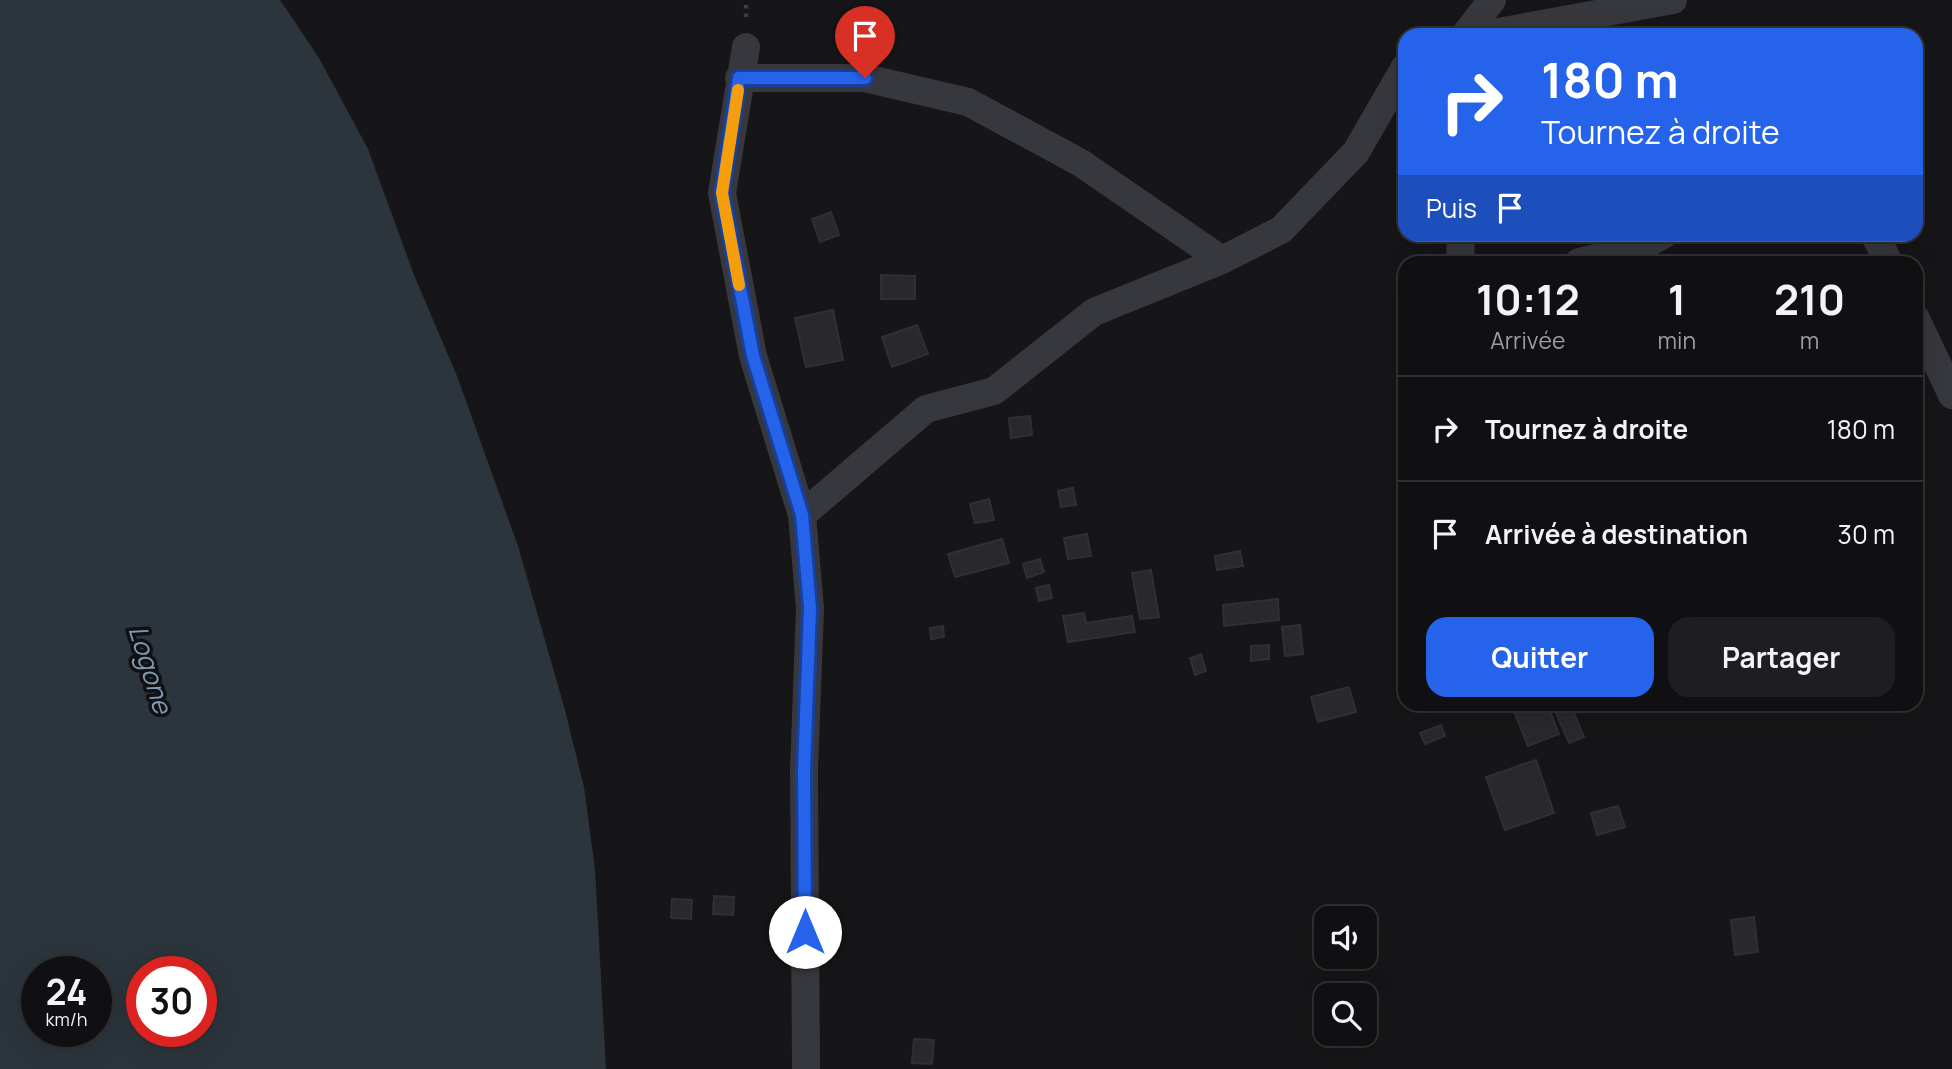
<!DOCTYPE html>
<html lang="fr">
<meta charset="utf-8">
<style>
:root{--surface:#101012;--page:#1e1e20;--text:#f1f3f6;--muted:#9c9d9f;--line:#303032;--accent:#2563eb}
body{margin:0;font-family:Manrope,sans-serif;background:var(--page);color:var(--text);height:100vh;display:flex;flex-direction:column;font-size:26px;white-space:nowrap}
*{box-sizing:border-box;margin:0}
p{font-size:23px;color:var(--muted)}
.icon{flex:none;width:38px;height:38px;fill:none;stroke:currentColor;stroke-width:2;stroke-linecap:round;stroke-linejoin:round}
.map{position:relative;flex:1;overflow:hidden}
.details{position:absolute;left:1398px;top:256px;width:525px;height:455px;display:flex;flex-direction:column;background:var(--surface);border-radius:21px;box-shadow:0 7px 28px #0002,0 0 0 2px var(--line)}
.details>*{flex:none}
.hud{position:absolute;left:1398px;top:28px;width:525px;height:214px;border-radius:21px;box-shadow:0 7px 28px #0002,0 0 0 2px var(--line);background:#2563eb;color:#fff;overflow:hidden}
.buttons{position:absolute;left:1314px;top:906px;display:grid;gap:14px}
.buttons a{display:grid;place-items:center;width:63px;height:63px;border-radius:14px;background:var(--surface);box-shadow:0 7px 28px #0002,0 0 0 2px var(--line);font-size:35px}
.speed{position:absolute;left:21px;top:956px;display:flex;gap:14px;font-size:35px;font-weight:700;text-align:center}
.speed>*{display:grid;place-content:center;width:91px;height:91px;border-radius:50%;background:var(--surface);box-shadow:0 7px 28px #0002,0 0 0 2px var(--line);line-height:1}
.speed small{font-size:18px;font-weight:400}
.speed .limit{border:10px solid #d22;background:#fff;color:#111}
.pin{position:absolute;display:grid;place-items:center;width:60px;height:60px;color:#fff;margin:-72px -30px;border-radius:50% 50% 50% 0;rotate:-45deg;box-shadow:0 0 7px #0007}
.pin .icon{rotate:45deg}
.me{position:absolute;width:77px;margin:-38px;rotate:0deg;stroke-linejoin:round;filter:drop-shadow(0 0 5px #0008)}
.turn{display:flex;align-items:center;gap:24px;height:147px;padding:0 28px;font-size:32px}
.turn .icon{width:91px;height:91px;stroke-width:2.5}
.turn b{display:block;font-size:49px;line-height:60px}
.then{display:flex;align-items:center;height:66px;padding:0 28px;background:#0003;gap:14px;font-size:26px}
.eta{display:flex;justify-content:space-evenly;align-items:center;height:119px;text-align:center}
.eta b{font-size:42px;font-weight:700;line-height:49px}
.button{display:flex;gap:14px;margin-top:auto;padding:14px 28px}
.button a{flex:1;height:80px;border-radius:21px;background:var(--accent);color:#fff;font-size:28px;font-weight:700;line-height:80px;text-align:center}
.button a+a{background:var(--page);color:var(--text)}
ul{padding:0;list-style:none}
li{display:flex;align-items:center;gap:21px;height:105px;padding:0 28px;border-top:2px solid var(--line)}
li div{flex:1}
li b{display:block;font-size:26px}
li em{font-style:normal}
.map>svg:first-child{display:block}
</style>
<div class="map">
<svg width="1952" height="1069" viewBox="0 0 1952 1069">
<rect width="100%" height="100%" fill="#161618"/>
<path fill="#2c353c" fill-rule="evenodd" d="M0,0H280L319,58L368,149L414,275L457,376L518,546L565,710L584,787L595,869L606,1069H0ZM37,971H96V1031H37ZM142,971H201V1031H142Z"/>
<path fill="#29292c" stroke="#303034" stroke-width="2" d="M831,212L839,235L820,242L812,219Z
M881,275L915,276V299H881Z
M833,310L843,360L806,367L795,318Z
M917,325L928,354L892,367L882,337Z
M1030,416L1032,435L1011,438L1009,418Z
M1073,488L1076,505L1061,507L1058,491Z
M989,499L994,520L975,523L970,504Z
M1087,534L1091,556L1068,559L1064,538Z
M1002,539L1009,563L955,577L948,554Z
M1240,551L1243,566L1217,570L1215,556Z
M1040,559L1044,572L1027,578L1023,564Z
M1151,570L1159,617L1140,619L1132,573Z
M1049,585L1052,598L1039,601L1036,588Z
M1278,599L1279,620L1224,626L1223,605Z
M1084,613L1086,623L1132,616L1135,632L1068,642L1063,616Z
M1300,625L1303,654L1285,656L1282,627Z
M943,626L944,637L931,639L930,628Z
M1269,645V659L1251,661V646Z
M1201,654L1206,671L1195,675L1190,658Z
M1349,687L1356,712L1318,722L1311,697Z
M1511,704H1547L1559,734L1528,746Z
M1552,704H1570L1584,737L1569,743Z
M1441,725L1445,736L1425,744L1420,733Z
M1536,760L1554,813L1505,830L1486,777Z
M1618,806L1625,827L1597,835L1591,813Z
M714,896L734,897L733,915L713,914Z
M672,899L692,900L691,919L671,918Z
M1754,917L1758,952L1735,955L1731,920Z
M914,1039L934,1040L932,1064L912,1063Z"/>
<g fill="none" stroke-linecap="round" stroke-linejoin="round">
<path stroke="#3d3f44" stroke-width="4.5" stroke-dasharray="3.5 5" stroke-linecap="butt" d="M746,17V0"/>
<path stroke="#37383d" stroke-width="28" d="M1465,35L1492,0
M1482,35L1673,0
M746,47L722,193L753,356L802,515L810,608L804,770L806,1069
M739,78H865L968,102L1081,163L1222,260
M1874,234L1889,262
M1460,262L1461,234
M1579,262L1643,246L1665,234
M1916,319L1952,395
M802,515L926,409L994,391L1094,312L1222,260L1281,230L1356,152L1405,67"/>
</g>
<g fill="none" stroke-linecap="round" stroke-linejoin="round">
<defs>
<path id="route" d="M805,932L804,770L810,608L802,515L753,356L722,193L739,78H865"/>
</defs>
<use href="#route" stroke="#184099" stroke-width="18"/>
<use href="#route" stroke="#2563eb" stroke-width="12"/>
<path stroke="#f59e0b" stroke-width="12" d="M738,90L722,193L739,285"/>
</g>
<g text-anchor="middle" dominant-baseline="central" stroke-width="7" stroke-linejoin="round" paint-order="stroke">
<g font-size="26" font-style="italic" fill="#7f9bb3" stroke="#111113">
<text transform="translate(151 669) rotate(73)">Logone</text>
</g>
</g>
</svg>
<div class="buttons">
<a><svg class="icon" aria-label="sound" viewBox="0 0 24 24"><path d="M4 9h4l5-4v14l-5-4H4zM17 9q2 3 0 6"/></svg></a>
<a><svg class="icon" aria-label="search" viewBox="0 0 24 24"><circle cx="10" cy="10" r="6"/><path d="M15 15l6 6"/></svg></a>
</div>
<div class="speed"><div>24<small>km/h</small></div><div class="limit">30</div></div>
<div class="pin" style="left:865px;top:78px;background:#d93025"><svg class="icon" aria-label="arrive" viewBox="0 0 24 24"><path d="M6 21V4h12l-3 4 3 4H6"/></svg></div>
<svg class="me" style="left:805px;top:932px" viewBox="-20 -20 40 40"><circle r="19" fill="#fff"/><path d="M0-13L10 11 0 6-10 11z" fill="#2563eb"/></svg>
<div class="hud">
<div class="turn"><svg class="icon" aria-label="right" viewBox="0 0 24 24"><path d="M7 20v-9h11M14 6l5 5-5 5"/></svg><div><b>180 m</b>Tournez à droite</div></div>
<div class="then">Puis<svg class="icon" aria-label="arrive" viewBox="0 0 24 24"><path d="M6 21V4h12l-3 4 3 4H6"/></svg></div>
</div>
<section class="details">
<div class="eta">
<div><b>10:12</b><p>Arrivée</p></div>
<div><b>1</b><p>min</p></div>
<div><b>210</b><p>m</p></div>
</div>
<ul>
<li><svg class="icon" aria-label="right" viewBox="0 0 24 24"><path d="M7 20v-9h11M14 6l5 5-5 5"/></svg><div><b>Tournez à droite</b></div><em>180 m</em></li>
<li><svg class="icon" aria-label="arrive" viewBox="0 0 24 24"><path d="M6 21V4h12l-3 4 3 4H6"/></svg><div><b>Arrivée à destination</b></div><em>30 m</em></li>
</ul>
<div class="button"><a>Quitter</a><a>Partager</a></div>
</section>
</div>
